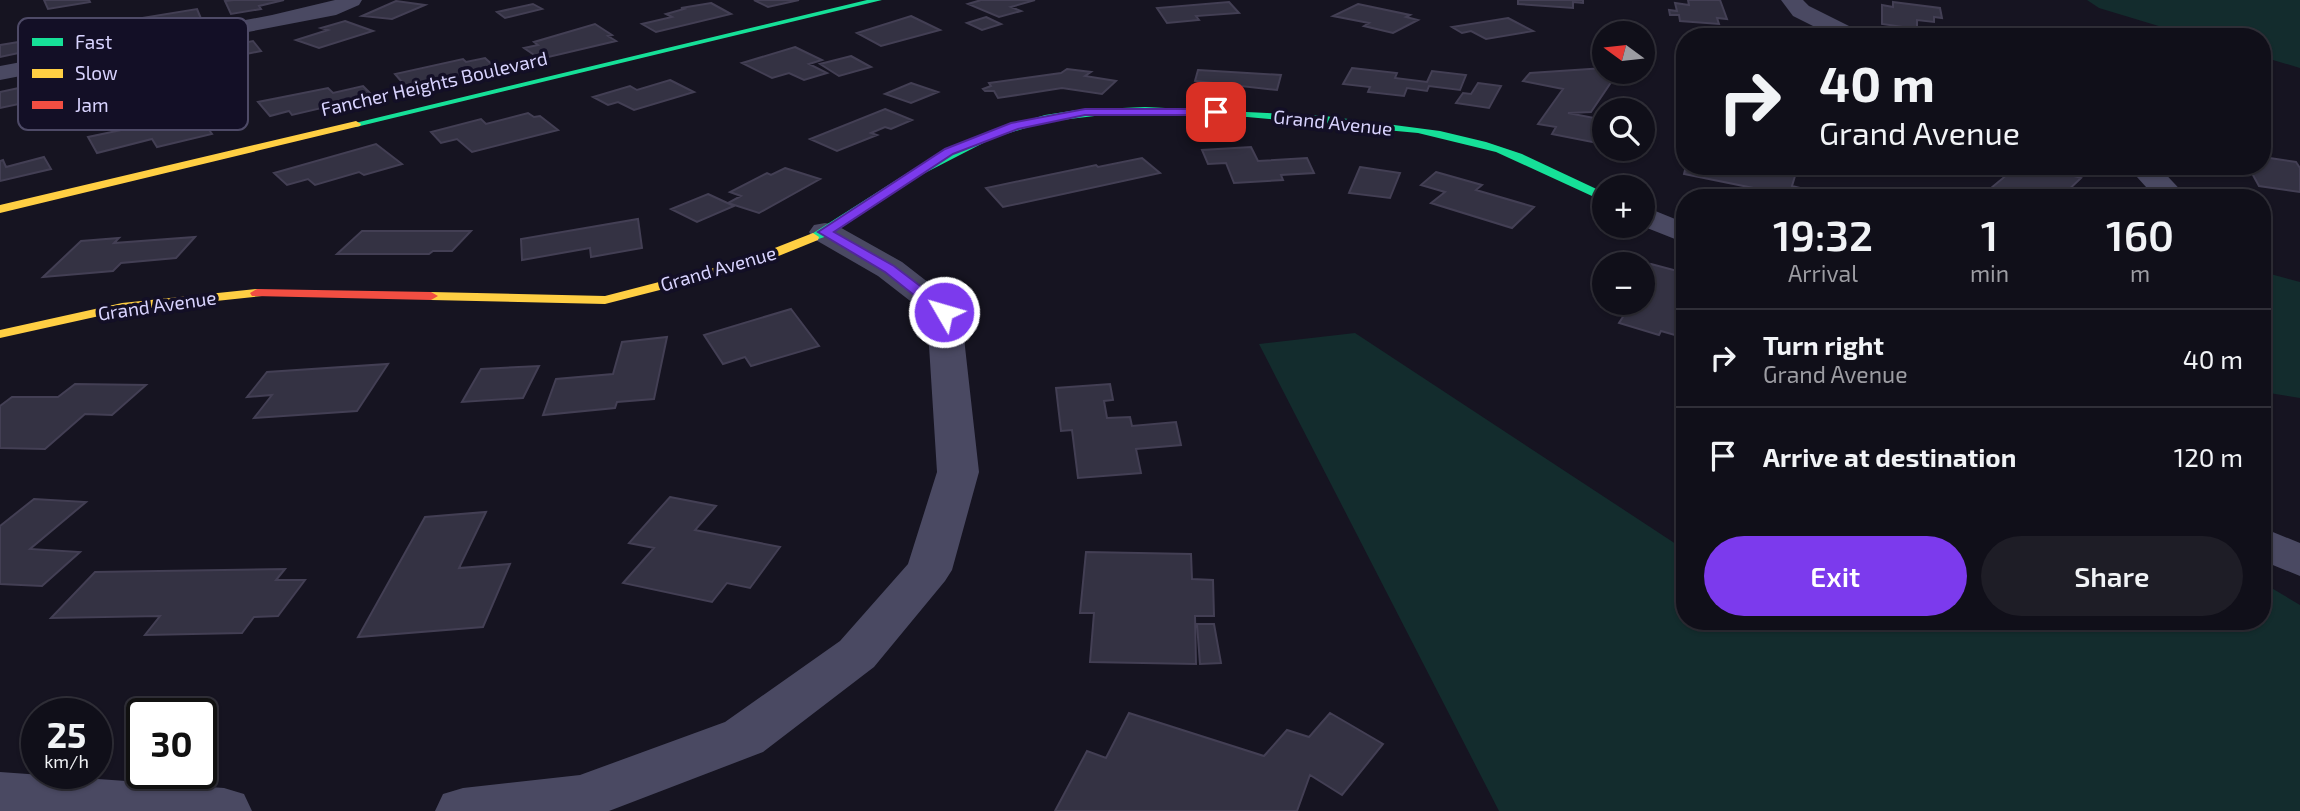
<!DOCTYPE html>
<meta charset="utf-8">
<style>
:root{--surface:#100f19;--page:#1e1d26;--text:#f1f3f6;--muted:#9c9ca2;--line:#302f38;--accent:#7c3aed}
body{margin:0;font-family:"Exo 2",sans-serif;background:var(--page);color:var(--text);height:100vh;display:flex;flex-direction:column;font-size:26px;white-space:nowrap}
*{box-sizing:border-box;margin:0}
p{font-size:23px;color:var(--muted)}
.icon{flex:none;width:38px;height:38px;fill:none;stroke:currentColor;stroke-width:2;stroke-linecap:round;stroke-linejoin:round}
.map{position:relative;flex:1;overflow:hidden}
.sheet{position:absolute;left:1676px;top:189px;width:595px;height:441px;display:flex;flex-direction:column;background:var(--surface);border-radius:28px;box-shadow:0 2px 5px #0004,0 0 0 2px var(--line)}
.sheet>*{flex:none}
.guide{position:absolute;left:1676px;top:28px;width:595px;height:147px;border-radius:28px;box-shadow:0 2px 5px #0004,0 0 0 2px var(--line);background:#100f19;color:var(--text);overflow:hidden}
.needle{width:46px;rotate:285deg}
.controls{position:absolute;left:1592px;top:21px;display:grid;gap:14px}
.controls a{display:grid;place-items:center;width:63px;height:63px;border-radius:50%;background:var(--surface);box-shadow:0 2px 5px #0004,0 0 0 2px var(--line);font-size:35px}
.speed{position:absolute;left:21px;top:698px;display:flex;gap:14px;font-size:35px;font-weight:700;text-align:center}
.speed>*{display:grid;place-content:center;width:91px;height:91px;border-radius:50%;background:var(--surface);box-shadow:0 2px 5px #0004,0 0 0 2px var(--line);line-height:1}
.speed small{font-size:18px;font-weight:400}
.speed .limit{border:4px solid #111;border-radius:10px;background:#fff;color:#111}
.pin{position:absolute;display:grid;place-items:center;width:60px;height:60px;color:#fff;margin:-30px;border-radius:14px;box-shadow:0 4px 10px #0006}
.me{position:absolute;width:77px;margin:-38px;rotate:308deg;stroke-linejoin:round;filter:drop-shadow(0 0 5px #0008)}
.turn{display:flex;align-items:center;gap:24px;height:147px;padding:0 28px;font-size:32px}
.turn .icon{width:91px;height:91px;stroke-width:2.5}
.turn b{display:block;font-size:49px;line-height:60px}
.eta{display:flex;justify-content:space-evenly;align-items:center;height:119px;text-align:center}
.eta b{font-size:42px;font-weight:600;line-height:49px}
.primary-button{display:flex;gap:14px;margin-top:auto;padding:14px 28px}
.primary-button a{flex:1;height:80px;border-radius:42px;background:var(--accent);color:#fff;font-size:28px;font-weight:600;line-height:80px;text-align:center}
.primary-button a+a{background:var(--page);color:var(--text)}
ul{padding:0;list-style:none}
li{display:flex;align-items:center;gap:21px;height:98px;padding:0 28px;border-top:2px solid var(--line)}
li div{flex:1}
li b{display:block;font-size:26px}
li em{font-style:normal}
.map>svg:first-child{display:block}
</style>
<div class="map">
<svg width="2300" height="811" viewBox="0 0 2300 811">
<rect width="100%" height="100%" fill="#161421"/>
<path fill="#132c2d" d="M2087,0H2300V68L2263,57V37H2195L2099,8Z
M2263,272L2300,282V398L2263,392Z
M1355,333L1685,550V621H2263V583L2300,605V811H1499L1259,344Z"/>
<path fill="#343243" stroke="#433f54" stroke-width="2" d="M44,0H89L90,2L48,9Z
M234,0H284L259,6L261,9L231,14L225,1Z
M754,0H799L768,7Z
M981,0H1035L1011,7L1021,11L999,17L968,4Z
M1518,0H1583V3L1573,2V8L1518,4Z
M1688,0H1720L1727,19L1717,18L1719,24L1680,21L1679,15H1670L1669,10L1677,11L1675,3L1689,5Z
M396,1L425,5L392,19L362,16Z
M1229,2L1239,13L1196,16L1199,20L1167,23L1157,8Z
M1893,2L1940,8L1942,18L1934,17V22L1917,20V29L1882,24V5L1893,7Z
M711,3L731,14L656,32L642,24L672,17L666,14L684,9L681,8Z
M533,4L542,9L505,18L497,12Z
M1358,4L1410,15L1406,17L1418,20L1393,33L1364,26L1369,23L1333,16Z
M197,9L202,21L146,29L142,18Z
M911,16L940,30L881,46L857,33Z
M986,17L1001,24L982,30L967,23Z
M1508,18L1533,31L1486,39L1471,31L1462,33L1452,27Z
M345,21L373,31L319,48L296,40L328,30L321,28Z
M595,24L612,35L608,36L616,41L540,59L524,48L538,45L534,42Z
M25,41L28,51L0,57V45Z
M253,41L261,51L202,63L196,52Z
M795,47L822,60L809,64L827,73L804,80L789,73L772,78L742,63Z
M851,56L871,67L839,76L820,64Z
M485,58L496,68L407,88L395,74L463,59L466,62Z
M1352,68L1397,73L1395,78L1427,82L1432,71L1466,75L1460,90L1429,86L1427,91L1407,88L1404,96L1368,92L1370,87L1343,84Z
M1604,68L1605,72H1618L1591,112L1568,113L1605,120V137H1601L1597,143L1552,134L1556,127L1538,124L1563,89L1523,81L1530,73Z
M1067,69L1091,72L1085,76L1116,81L1102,94L1062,88L998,98L994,91H985L983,89L991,86L989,83L1061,73Z
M1198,70L1281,75L1277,90L1195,81Z
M56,80L61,95L0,108V92Z
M670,80L694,92L634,110L618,102L608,105L593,97L630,86L637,90Z
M911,83L938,92L911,103L885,94Z
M1478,83L1501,86L1489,108L1456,103L1463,93L1471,94Z
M363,86L373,96L292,115L289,111L270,116L258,102L328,88L333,93Z
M885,109L912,120L891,129L885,127L871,133L877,135L837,151L810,139Z
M528,113L534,117L540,116L558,130L472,152L457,139L441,143L431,132L481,119L486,124Z
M197,114L212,134L157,147L152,139L97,153L88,137Z
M376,144L402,164L364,175L359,172L315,185L308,179L287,185L274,173Z
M1251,147L1258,161L1307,158L1314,173L1281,175L1283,180L1234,183L1226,163L1208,164L1202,150Z
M44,157L51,169L0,181V161L3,160L6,167Z
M2263,157L2296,162L2300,168V192L2259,186L2248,166H2263Z
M1142,158L1160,173L1003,207L986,188L1096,165L1098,167Z
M1694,166H1743L1795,176L1792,186L1800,188L1798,197L1684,174L1685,170L1703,174L1705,168Z
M2040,166L2081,178L2060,198H2023L1991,188L2014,169L2009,166Z
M1360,167L1400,173L1390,198L1349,193Z
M785,168L820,179L759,213L728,203L741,196L730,192L767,173L771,175Z
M1436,172L1482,185L1476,190L1534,207L1512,228L1431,203L1445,192L1421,185Z
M708,194L734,206L697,222L671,209Z
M638,219L642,248L591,257L590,248L522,260L521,239Z
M362,231H471L452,251H433L429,254H337Z
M195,237L176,258L121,263L113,271L43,277L81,241L119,238L114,243Z
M1651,264L1685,273V338L1661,331L1659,335L1619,323L1632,303H1643V276Z
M791,309L819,346L751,366L745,357L723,364L704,335Z
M667,337L654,399L617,402L615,408L543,415L556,379L613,374L622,342Z
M388,364L357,411L254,418L272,395L247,397L267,372Z
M539,366L523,398L462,402L481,369Z
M75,384L146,385L112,415L85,414L45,449L0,448V406L12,397H58Z
M1110,384L1113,400L1104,401L1107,418L1130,417L1132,426L1176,422L1181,445L1136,449L1141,473L1078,478L1072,430L1061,431L1056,388Z
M670,497L716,506L695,530L780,547L750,588L727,583L712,602L623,583L654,548L629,543Z
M34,499L86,502L30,549L80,552L42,586L0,584V526Z
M486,512L459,568L510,564L483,627L358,637L425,517Z
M1086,552L1191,554L1192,579L1213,580L1214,616H1195L1196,664L1090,662L1094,613H1080Z
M285,569L276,580H305L278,616L254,617L242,633L145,635L160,616L51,618L95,572Z
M1197,624H1214L1221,663L1200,664Z
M1129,713L1264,756L1287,730L1309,737L1330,713L1383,744L1342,795L1310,775L1297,811H1055L1087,751L1106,758Z"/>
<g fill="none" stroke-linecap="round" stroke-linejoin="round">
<path fill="#4a4962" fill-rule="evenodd" d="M335,0H362L359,5L336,15L0,80V66L272,15Z
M1781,0H1803L1809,6L1861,32L1864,37H1835L1793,16Z
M2127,166H2158L2188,198H2156Z
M1643,206L1685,223V243L1642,226Z
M825,223L836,225L902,262L956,304L961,311L979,472L952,570L945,581L874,667L763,752L609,811H435L443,794L463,788L580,775L725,722L840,641L908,564L937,472L927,314L878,276L814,239L809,232L814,225Z
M2263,528L2300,543V576L2263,561Z
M0,772L224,788L244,794L252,811H0Z"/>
<path fill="#16e098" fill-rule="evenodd" d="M867,0H882L356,127L351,124Z
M1145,107L1325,116L1440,131L1486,142L1522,154L1605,193V202L1496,152L1418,133L1247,117L1111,114L1045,122L993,138L921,175L830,235L813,241L807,237L912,170L985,133L1045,115L1077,110Z"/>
<path fill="#ffcf43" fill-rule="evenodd" d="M356,121L361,124L360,126L0,213V205Z
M813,233L819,237L818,240L754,266L605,304L431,300L424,296L431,292L605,296L744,260Z
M257,289L264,293L262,296L122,311L0,338V330L122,303Z"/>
<path fill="#f24e42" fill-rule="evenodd" d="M257,289L431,292L438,296L431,300L252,296L250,293Z"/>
</g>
<path fill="#7c3aed" stroke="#51269a" stroke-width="2" d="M1085,109H1216L1221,112L1216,115H1085L1018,129L953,154L834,232L894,266L949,308V315H939L885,272L818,232L945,149L1011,123Z"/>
<g text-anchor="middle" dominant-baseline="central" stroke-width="7" stroke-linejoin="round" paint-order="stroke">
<g font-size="19" fill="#d9d4ff" stroke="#130f26">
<text transform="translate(434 83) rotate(-13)">Fancher Heights Boulevard</text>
<text transform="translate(1333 122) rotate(6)">Grand Avenue</text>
<text transform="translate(718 268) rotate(-16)">Grand Avenue</text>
<text transform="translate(157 305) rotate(-8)">Grand Avenue</text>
</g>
</g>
<rect x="18" y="18" width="230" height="112" rx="10" fill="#130f26" stroke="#4e4a67" stroke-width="2"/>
<rect x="32" y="38" width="31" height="8" fill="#16e098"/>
<rect x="32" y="69" width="31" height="9" fill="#ffcf43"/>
<rect x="32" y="101" width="31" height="8" fill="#f24e42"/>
<g font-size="19" fill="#d9d4ff">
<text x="75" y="49">Fast</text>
<text x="75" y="80">Slow</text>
<text x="75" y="112">Jam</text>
</g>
</svg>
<div class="controls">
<a><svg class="needle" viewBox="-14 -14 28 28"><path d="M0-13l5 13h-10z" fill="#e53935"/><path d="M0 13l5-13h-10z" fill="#9c9ca2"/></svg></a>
<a><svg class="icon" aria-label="search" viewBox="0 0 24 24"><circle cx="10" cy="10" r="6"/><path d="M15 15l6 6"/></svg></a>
<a>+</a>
<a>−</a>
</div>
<div class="speed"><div>25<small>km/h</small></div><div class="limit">30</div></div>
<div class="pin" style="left:1216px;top:112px;background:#d93025"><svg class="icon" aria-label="arrive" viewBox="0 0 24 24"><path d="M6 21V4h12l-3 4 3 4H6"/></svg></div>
<svg class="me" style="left:944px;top:312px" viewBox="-20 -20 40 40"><circle r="17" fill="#7c3aed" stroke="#fff" stroke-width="3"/><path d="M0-11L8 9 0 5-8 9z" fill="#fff"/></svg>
<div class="guide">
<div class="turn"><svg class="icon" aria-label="right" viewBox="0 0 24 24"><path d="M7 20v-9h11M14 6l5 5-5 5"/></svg><div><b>40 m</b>Grand Avenue</div></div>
</div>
<section class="sheet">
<div class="eta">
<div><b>19:32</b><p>Arrival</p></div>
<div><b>1</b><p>min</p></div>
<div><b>160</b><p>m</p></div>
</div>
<ul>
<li><svg class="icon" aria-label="right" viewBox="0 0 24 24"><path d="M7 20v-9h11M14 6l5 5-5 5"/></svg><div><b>Turn right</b><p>Grand Avenue</p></div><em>40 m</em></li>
<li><svg class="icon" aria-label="arrive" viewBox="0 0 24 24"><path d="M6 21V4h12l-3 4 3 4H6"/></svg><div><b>Arrive at destination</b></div><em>120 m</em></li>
</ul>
<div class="primary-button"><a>Exit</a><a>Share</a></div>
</section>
</div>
